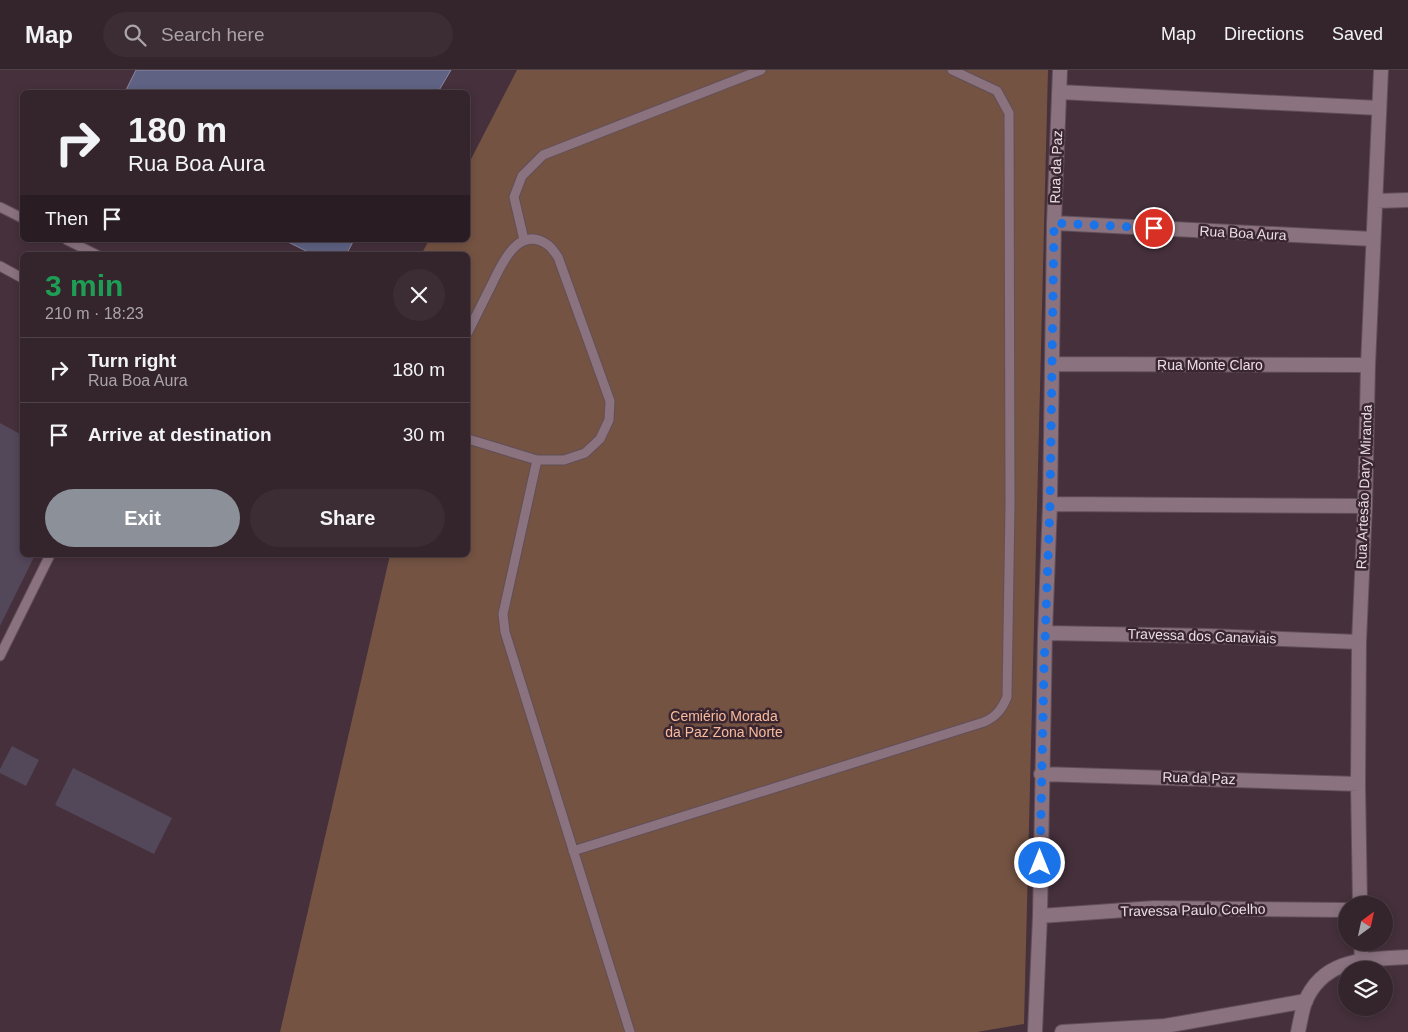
<!DOCTYPE html>
<meta charset="utf-8">
<style>
:root{--surface:#34242c;--page:#3c2c34;--text:#f1f3f6;--muted:#a9a4a9;--line:#4e4148;--accent:#8c9099}
body{margin:0;font-family:Arial,sans-serif;background:var(--page);color:var(--text);height:100vh;display:flex;flex-direction:column;font-size:19px;white-space:nowrap}
*{box-sizing:border-box;margin:0}
p{font-size:16px;color:var(--muted)}
.icon{flex:none;width:28px;height:28px;fill:none;stroke:currentColor;stroke-width:2;stroke-linecap:round;stroke-linejoin:round}
.map{position:relative;flex:1;overflow:hidden}
.details{position:absolute;left:20px;top:182px;width:450px;height:305px;display:flex;flex-direction:column;background:var(--surface);border-radius:8px;box-shadow:0 2px 8px #0003,0 0 0 1px var(--line)}
.details>*{flex:none}
.guide{position:absolute;left:20px;top:20px;width:450px;height:152px;border-radius:8px;box-shadow:0 2px 8px #0003,0 0 0 1px var(--line);background:#34242c;color:var(--text);overflow:hidden}
.needle{width:32px;rotate:33deg}
.buttons{position:absolute;left:1338px;top:826px;display:grid;gap:10px}
.buttons a{display:grid;place-items:center;width:55px;height:55px;border-radius:50%;background:var(--surface);box-shadow:0 2px 8px #0003,0 0 0 1px var(--line);font-size:25px}
.pin{position:absolute;display:grid;place-items:center;width:42px;height:42px;color:#fff;margin:-21px;border:2px solid #fff;border-radius:50%;box-shadow:0 1px 5px #0007}
.me{position:absolute;width:55px;margin:-28px;rotate:0deg;stroke-linejoin:round;filter:drop-shadow(0 0 4px #0008)}
.turn{display:flex;align-items:center;gap:18px;height:105px;padding:0 25px;font-size:22px}
.turn .icon{width:65px;height:65px;stroke-width:2.5}
.turn b{display:block;font-size:35px;line-height:42px}
.then{display:flex;align-items:center;height:48px;padding:0 25px;background:#0003;gap:10px;font-size:19px}
.round{display:grid;place-items:center;flex:none;width:52px;height:52px;border-radius:26px;background:var(--page)}
.summary{display:flex;align-items:center;justify-content:space-between;height:85px;padding:0 25px}
h1{font-size:30px;font-weight:700;line-height:38px;color:#1e9e55}
.primary-button{display:flex;gap:10px;margin-top:auto;padding:10px 25px}
.primary-button a{flex:1;height:58px;border-radius:30px;background:var(--accent);color:#fff;font-size:20px;font-weight:700;line-height:58px;text-align:center}
.primary-button a+a{background:var(--page);color:var(--text)}
ul{padding:0;list-style:none}
li{display:flex;align-items:center;gap:15px;height:65px;padding:0 25px;border-top:1px solid var(--line)}
li div{flex:1}
li b{display:block;font-size:19px}
li em{font-style:normal}
header{display:flex;align-items:center;gap:30px;box-sizing:border-box;height:70px;padding:0 25px;background:var(--surface);border-bottom:1px solid var(--line)}
header strong{font-size:24px}
nav{display:flex;gap:28px;margin-inline-start:auto;font-size:18px}
.search{width:350px;height:45px;background:var(--page);display:flex;align-items:center;gap:12px;box-sizing:border-box;padding:0 18px;border-radius:28px;color:var(--muted);font-size:19px}
.map>svg:first-child{display:block}
</style>
<header>
<strong>Map</strong>
<div class="search"><svg class="icon" aria-label="search" viewBox="0 0 24 24"><circle cx="10" cy="10" r="6"/><path d="M15 15l6 6"/></svg>Search here</div>
<nav><a>Map</a><a>Directions</a><a>Saved</a></nav>
</header>
<div class="map">
<svg width="1408" height="962" viewBox="0 0 1408 962">
<rect width="100%" height="100%" fill="#45303b"/>
<path fill="#745343" d="M517,0H1048L1024,954L977,962H280L390,485H468V185H421L429,170H468V95Z"/>
<path fill="#606284" stroke="#8a87a1" d="M136,0H451L438,22H125Z
M284,170H354L346,185H314Z"/>
<path fill="#53475a" d="M0,353L22,365V485H35L0,556Z
M12,676L39,690L26,716L0,703V699Z
M73,698L172,748L154,784L55,735Z"/>
<g fill="none" stroke-linecap="round" stroke-linejoin="round">
<defs>
<path id="service" d="M0,137L22,148
M67,170L97,185
M524,170L514,127L522,106L543,85L761,0
M0,196L22,208
M468,262C476,246 484,230 492,214C502,193 519,154 548,175C552,178 555,183 558,187L610,331L609,350L600,369L585,383L564,390H537L468,369
M537,390L503,544L505,562L630,962
M0,586L50,485
M573,781L984,652C996,647 1002,639 1007,627L1010,434L1009,43L997,21L952,0"/>
<path id="minor" d="M1059,22L1379,38
M1376,131L1408,130
M1054,153L1373,169
M1052,294L1368,295
M1050,434L1365,436
M1045,563L1210,566L1359,572
M1041,704L1358,714
M1360,835L1358,714L1359,572L1365,436L1368,295L1381,0
M1040,846L1154,838L1346,840
M1361,872L1362,890
M1035,962L1040,846L1045,563L1050,434L1054,153L1060,0
M1062,962L1165,956L1306,931
M1298,962C1300,952 1302,941 1305,932C1324,887 1367,890 1408,887"/>
</defs>
<use href="#service" stroke="#614f58" stroke-width="11"/>
<use href="#minor" stroke="#614f58" stroke-width="16"/>
<use href="#service" stroke="#8a727f" stroke-width="9"/>
<use href="#minor" stroke="#8a727f" stroke-width="14"/>
</g>
<g fill="none" stroke-linecap="round" stroke-linejoin="round">
<path stroke="#1a73e8" stroke-width="9" stroke-dasharray="0 16.2" d="M1040,793L1044,598L1050,434L1054,153L1154,158"/>
</g>
<g text-anchor="middle" dominant-baseline="central" stroke-width="5" stroke-linejoin="round" paint-order="stroke">
<g font-size="14" fill="#ebdde4" stroke="#3a2631">
<text transform="translate(1056 97) rotate(-88)">Rua da Paz</text>
<text transform="translate(1243 163) rotate(3)">Rua Boa Aura</text>
<text x="1210" y="295">Rua Monte Claro</text>
<text transform="translate(1364 417) rotate(-88)">Rua Artesão Dary Miranda</text>
<text transform="translate(1202 566) rotate(2)">Travessa dos Canaviais</text>
<text transform="translate(1199 708) rotate(2)">Rua da Paz</text>
<text transform="translate(1193 840) rotate(-1)">Travessa Paulo Coelho</text>
</g>
<g font-size="14" fill="#f9bb9b" stroke="#3a2631">
<text x="724" y="646">Cemiério Morada<tspan x="724" dy="16">da Paz Zona Norte</tspan></text>
</g>
</g>
</svg>
<div class="buttons">
<a><svg class="needle" viewBox="-14 -14 28 28"><path d="M0-13l5 13h-10z" fill="#e53935"/><path d="M0 13l5-13h-10z" fill="#a9a4a9"/></svg></a>
<a><svg class="icon" aria-label="layers" viewBox="0 0 24 24"><path d="M12 4l9 5-9 5-9-5zM3 14l9 5 9-5"/></svg></a>
</div>
<div class="pin" style="left:1154px;top:158px;background:#d93025"><svg class="icon" aria-label="arrive" viewBox="0 0 24 24"><path d="M6 21V4h12l-3 4 3 4H6"/></svg></div>
<svg class="me" style="left:1040px;top:793px" viewBox="-20 -20 40 40"><circle r="17" fill="#1a73e8" stroke="#fff" stroke-width="3"/><path d="M0-11L8 9 0 5-8 9z" fill="#fff"/></svg>
<div class="guide">
<div class="turn"><svg class="icon" aria-label="right" viewBox="0 0 24 24"><path d="M7 20v-9h11M14 6l5 5-5 5"/></svg><div><b>180 m</b>Rua Boa Aura</div></div>
<div class="then">Then<svg class="icon" aria-label="arrive" viewBox="0 0 24 24"><path d="M6 21V4h12l-3 4 3 4H6"/></svg></div>
</div>
<section class="details">
<div class="summary"><div><h1>3 min</h1><p>210 m · 18:23</p></div><a class="round"><svg class="icon" aria-label="close" viewBox="0 0 24 24"><path d="M6 6l12 12M18 6L6 18"/></svg></a></div>
<ul>
<li><svg class="icon" aria-label="right" viewBox="0 0 24 24"><path d="M7 20v-9h11M14 6l5 5-5 5"/></svg><div><b>Turn right</b><p>Rua Boa Aura</p></div><em>180 m</em></li>
<li><svg class="icon" aria-label="arrive" viewBox="0 0 24 24"><path d="M6 21V4h12l-3 4 3 4H6"/></svg><div><b>Arrive at destination</b></div><em>30 m</em></li>
</ul>
<div class="primary-button"><a>Exit</a><a>Share</a></div>
</section>
</div>
